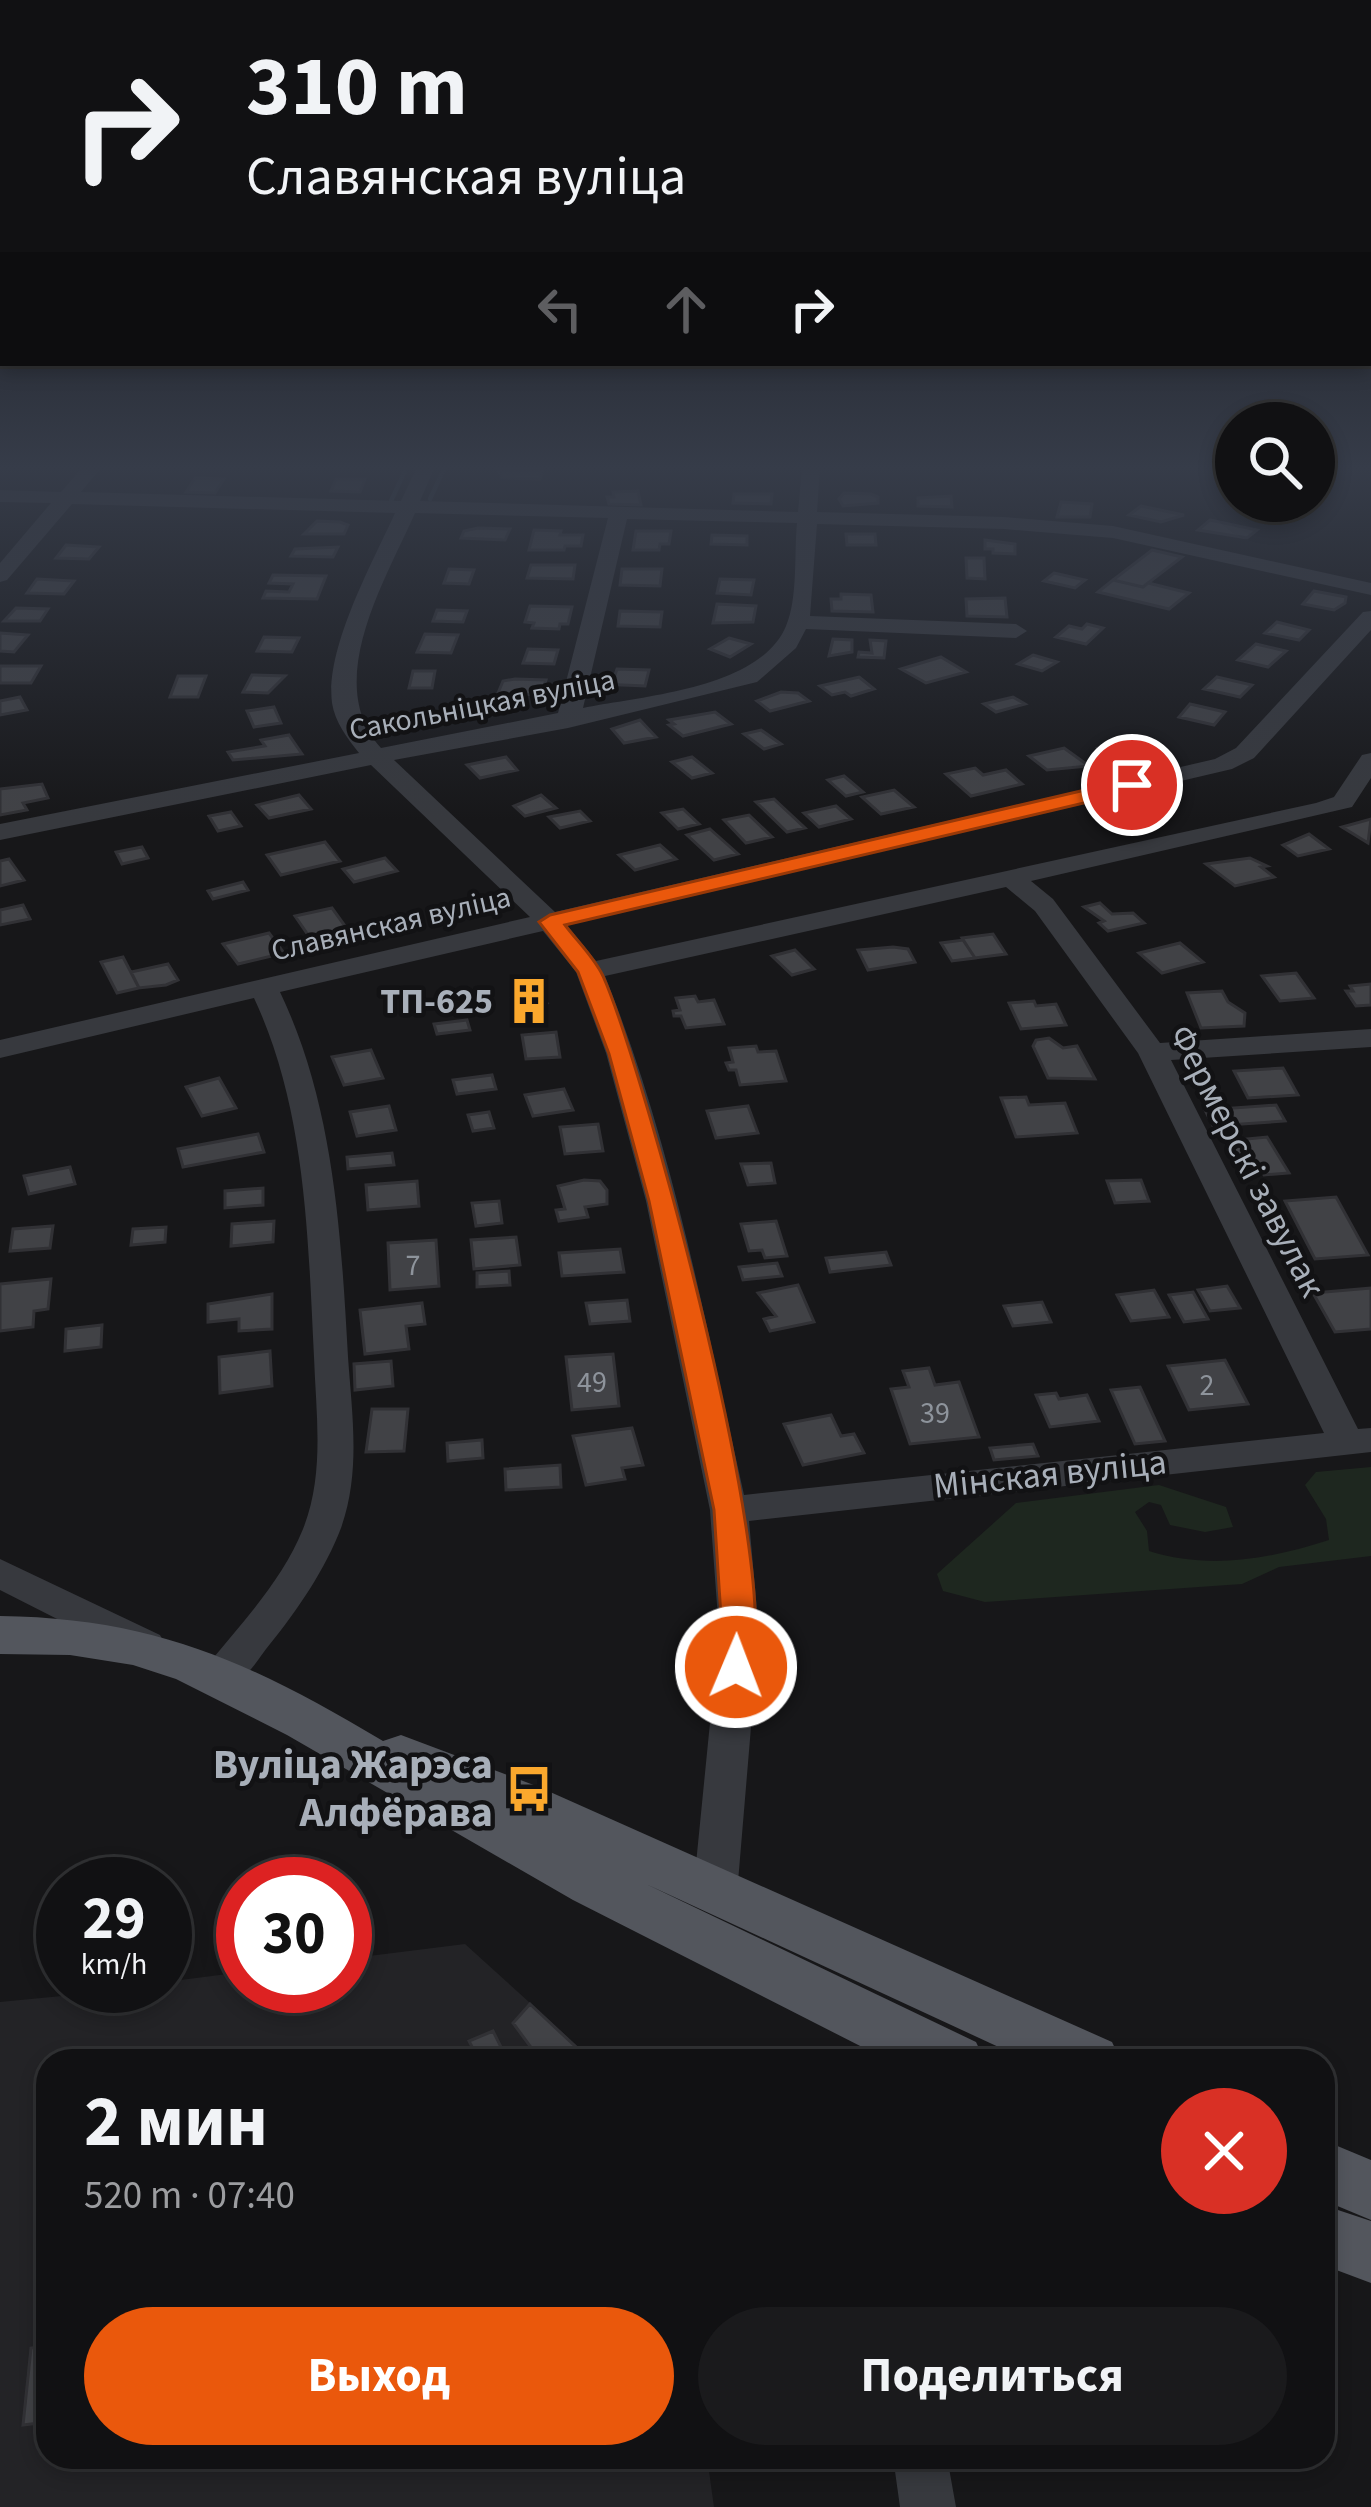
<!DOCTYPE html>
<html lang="ru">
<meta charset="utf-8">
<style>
:root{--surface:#111113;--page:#1a1a1c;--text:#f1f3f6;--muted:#9c9da0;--line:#303133;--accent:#ea580c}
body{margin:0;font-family:"Source Sans 3",sans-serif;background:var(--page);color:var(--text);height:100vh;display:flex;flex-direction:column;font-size:45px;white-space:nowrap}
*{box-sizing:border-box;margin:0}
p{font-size:39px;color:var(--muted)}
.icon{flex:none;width:66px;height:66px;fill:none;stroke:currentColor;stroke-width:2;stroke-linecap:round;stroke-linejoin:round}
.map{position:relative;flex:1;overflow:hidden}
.sheet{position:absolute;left:36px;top:2049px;width:1299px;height:420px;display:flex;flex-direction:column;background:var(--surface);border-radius:36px;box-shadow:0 6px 18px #0003,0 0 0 3px var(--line)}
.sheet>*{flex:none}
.guide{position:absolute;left:0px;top:0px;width:1371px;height:366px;box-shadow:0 6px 18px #0003,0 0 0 3px var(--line);background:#111113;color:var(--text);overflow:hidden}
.buttons{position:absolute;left:1215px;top:402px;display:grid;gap:24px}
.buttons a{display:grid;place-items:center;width:120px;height:120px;border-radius:50%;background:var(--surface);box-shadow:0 6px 18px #0003,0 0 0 3px var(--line);font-size:60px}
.speed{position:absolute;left:36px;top:1857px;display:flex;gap:24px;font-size:60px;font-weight:700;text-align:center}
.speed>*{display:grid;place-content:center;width:156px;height:156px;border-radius:50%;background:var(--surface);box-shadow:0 6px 18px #0003,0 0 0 3px var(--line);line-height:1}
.speed small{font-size:30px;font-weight:400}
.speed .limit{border:18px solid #d22;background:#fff;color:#111}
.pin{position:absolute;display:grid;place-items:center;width:102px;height:102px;color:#fff;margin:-51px;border:6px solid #fff;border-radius:50%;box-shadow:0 3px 12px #0007}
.me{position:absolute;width:132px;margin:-66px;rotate:1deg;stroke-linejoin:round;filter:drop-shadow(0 0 9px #0008)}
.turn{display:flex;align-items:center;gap:42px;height:252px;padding:0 48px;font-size:54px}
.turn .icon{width:156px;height:156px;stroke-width:2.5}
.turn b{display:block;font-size:84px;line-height:102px}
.lanes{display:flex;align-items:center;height:114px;padding:0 48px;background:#0003;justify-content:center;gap:60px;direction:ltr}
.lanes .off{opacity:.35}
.round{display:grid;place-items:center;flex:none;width:126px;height:126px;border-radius:63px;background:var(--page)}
.overview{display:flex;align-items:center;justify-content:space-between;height:204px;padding:0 48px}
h1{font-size:72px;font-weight:700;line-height:90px}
.button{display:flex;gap:24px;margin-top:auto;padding:24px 48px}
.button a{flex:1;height:138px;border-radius:72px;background:var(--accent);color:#fff;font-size:48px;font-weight:700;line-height:138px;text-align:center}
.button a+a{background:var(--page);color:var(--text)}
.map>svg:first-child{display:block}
</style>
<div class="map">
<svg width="1371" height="2507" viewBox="0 0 1371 2507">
<rect width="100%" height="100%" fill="#171719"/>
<path fill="#232326" d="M465,1944L594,2061H48V2457H707L714,2507H0V2002L165,1986V1982L243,1972V1986H345V1959Z"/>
<path fill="#1e271f" d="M1371,1467V1556L1279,1567L1242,1584L985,1602L943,1591L937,1574L1016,1503L1159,1485L1226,1507L1233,1527L1205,1532L1170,1525L1161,1505L1149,1502L1135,1512L1147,1531L1149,1551C1209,1570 1270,1559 1329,1540L1326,1519L1305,1485L1316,1472Z"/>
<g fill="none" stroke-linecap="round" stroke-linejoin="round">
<path stroke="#2c373e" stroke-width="4.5" d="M430,499L444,469
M391,501L406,469"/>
</g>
<path fill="#414246" stroke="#313135" stroke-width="3" d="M498,469H543L540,479L502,478Z
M195,478L224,479L215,493L186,492Z
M336,479H365L360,492L331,491Z
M638,491L641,505L609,504L607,497H614L613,492Z
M844,493L871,494L878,497V503L843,506L839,499Z
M734,494H772L771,504L733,503Z
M951,496L952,507L918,506V498Z
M1061,502L1092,504L1090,517H1057Z
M1141,506L1184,515L1161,522L1129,515Z
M1210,520L1257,530L1247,538L1198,530Z
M317,521L340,522L348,525L344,534H304Z
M478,528L510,529L505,540L461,538L464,531Z
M534,530L561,531L560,535H583L581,546H565L564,550H529Z
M636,531H671L669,544H660L659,550H633Z
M846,534H875L876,545H847Z
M712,535L747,536V545L711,544Z
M985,540L1015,544V554L993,553V549H985Z
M66,545L99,547L89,559L56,558Z
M338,547L333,557L291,556L295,549Z
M1152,550L1182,557L1143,587L1113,580Z
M966,558H984L985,579L967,578Z
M531,565H575L573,579L527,578Z
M449,569L474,570L469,584L444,583Z
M622,569H662L660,586L620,585Z
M1054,573L1085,580L1075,588L1044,581Z
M273,575L326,576L317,599L263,598L266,591L289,592L293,584L269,583Z
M37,579L74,581L64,594L27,593Z
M720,579L754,580L751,595L717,593Z
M1113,580L1143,587L1148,583L1189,593L1169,609L1098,592Z
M1314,591L1346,597L1345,603L1334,610L1303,604Z
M841,594L871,595L873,612L832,611L831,599H841Z
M1005,598L1007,617L967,616L966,599Z
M717,604L756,606L753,622L713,623Z
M530,606L572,607L568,624H560L559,629L532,628L534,623L525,622Z
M16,608L48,609L40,621H4Z
M437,610L467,611L463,622L433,621Z
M620,611L662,612L660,627L618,626Z
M1277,622L1309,630L1299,640L1265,633Z
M1087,624L1103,628L1086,644L1056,637L1069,626L1082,629Z
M0,633L28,635L14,652L0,651Z
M425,634L458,635L451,653L417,652Z
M264,637L299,638L292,652L257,651Z
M729,638L751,644L730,657L710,649Z
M833,639L852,640V652L829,656Z
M870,640L886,641L884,658L858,657L859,652L872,653Z
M1256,644L1286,651L1268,667L1238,660Z
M528,649L558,650L554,664L523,663Z
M1033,655L1057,662L1042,671L1018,664Z
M941,657L966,672L926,683L901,669Z
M0,666H41L31,683H0Z
M617,669L649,670L645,686L600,684L602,675H615Z
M413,671H435L432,688H409Z
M252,675L285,676L268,693L243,692Z
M178,676H206L198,697H170Z
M859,677L874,689L851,696L845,692L832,695L820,686Z
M1217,677L1252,685L1240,697L1204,689Z
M515,679L546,680L541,695L498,693L503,681Z
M781,692L798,693L809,701L770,711L757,701Z
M20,697L27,710L0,715V701Z
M1013,697L1025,704L996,712L984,704Z
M1190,704L1225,712L1214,725L1179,717Z
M274,707L281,723L254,727L247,711Z
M715,712L731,724L683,736L669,725L674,724L669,720Z
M640,720L656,737L624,743L612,729Z
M761,730L781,744L764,749L744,734Z
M289,735L302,754L233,760L228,752L265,746L261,740Z
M1133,736L1157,754L1114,760L1098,748Z
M1064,748L1089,766L1047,770L1029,756Z
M506,757L517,770L480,778L467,765Z
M692,757L712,773L692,778L672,762Z
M975,768L983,775L1006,770L1022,784L971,796L946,774Z
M844,776L863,792L846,796L828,780Z
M42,784L48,798L23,803L27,810L0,815V789Z
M894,790L914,807L881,814L862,797Z
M299,795L311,809L269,818L257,805Z
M541,795L556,808L525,816L514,806Z
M774,799L805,828L787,832L756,802Z
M836,806L851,819L819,827L804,813Z
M683,809L699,824L678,829L662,813Z
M580,811L590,821L560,828L549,817Z
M231,812L241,826L218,831L209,816Z
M749,815L772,837L746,843L724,820Z
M1371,819L1368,843L1342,827Z
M710,829L738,854L714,860L687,835Z
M1309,834L1329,849L1298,856L1283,845Z
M325,842L340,861L281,875L267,855Z
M660,845L676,859L635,870L619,855Z
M142,847L148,858L122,864L116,852Z
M385,858L397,871L354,882L343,869Z
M1250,858L1267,866L1261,867L1274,877L1235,886L1206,864Z
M9,859L24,880L0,886V861Z
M243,882L248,890L213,899L208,891Z
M1100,903L1112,914L1133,913L1144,923L1108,931L1099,923L1104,921L1084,907Z
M23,905L30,919L0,925V910Z
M332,908L353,937L315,945L295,916Z
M269,933L284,953L238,964L223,944Z
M993,934L1006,954L975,958L962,938Z
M963,940L975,958L952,961L941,943Z
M1180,943L1203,962L1162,973L1139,953Z
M893,947L908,949L915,962L868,970L858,950Z
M795,950L814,969L792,975L772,956Z
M123,957L139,988L117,993L101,962Z
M168,964L178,980L166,985L139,988L131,972Z
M1296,973L1314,998L1280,1001L1262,976Z
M1371,984V1005L1356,1006L1346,991H1353L1350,986Z
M1222,991L1228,1002L1245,1013L1244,1026L1201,1028L1187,993Z
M541,993L547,1003L518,1008L512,998Z
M695,996L698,1002L714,1000L724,1024L686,1028L681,1016H674L673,1011L680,1010L676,998Z
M1034,1001L1036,1006L1056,1004L1066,1025L1021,1029L1009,1003Z
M467,1020L470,1030L437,1034L434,1024Z
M556,1032L560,1057L526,1059L522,1035Z
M1049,1038L1063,1048L1077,1046L1095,1079L1048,1078L1033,1046L1036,1040Z
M756,1046L758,1052L776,1051L786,1081L740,1085L736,1070H729L726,1063L733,1062L729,1048Z
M371,1050L383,1078L344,1085L332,1057Z
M1283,1068L1298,1095L1248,1098L1234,1071Z
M492,1075L496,1089L457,1094L453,1080Z
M219,1078L236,1108L202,1116L186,1087Z
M564,1089L573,1110L533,1116L525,1095Z
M1026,1097L1029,1105L1065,1103L1077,1133L1016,1137L1001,1098Z
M1276,1105L1285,1121L1213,1126L1205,1110Z
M389,1106L396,1130L357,1136L350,1112Z
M748,1106L758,1133L716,1138L707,1111Z
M489,1112L494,1128L473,1131L468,1115Z
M598,1124L603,1151L565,1154L560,1127Z
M258,1134L264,1152L183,1167L178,1149Z
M1267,1137L1289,1173L1264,1175L1258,1165L1241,1167L1226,1141Z
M392,1153L394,1165L348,1169L347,1157Z
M771,1163L775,1183L748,1185L741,1164Z
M70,1167L75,1184L29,1194L24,1176Z
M584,1180L600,1181L607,1190V1204L585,1207L588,1217L559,1221L556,1210L565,1209L558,1186Z
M1141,1180L1149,1201L1115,1203L1107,1181Z
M417,1181L419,1206L368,1210L366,1185Z
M263,1188V1205L225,1208V1191Z
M1336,1197L1368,1255L1315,1259L1285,1201Z
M499,1201L502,1223L476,1226L472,1203Z
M274,1221L273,1242L231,1246L232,1224Z
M776,1221L787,1256L765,1258L762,1250L749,1251L741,1224Z
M53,1226L50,1248L10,1251L13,1229Z
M166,1227L165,1242L131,1245L133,1229Z
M516,1237L520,1265L474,1269L471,1240Z
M436,1240L439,1286L390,1290L388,1243Z
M620,1249L624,1272L562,1276L559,1253Z
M886,1252L891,1265L830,1272L826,1258Z
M777,1263L782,1276L743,1280L739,1267Z
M509,1271L510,1285L477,1287V1273Z
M51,1279L48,1309L34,1311L33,1327L0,1331V1284Z
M798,1285L814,1322L770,1331L764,1319L776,1316L758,1293Z
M1227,1286L1240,1308L1210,1311L1198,1290Z
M1371,1288V1329L1335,1332L1313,1293Z
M1154,1290L1169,1317L1131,1321L1117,1295Z
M1193,1292L1208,1319L1184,1322L1169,1295Z
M272,1294V1329L239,1331V1319L208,1322V1304Z
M627,1300L630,1321L590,1324L586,1303Z
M1042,1302L1051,1322L1013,1326L1004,1306Z
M422,1303L425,1324L406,1326L409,1349L365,1354L360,1310Z
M102,1325L101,1347L65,1351L66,1329Z
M270,1351L272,1386L220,1393L219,1357Z
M613,1354L619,1406L572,1410L566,1357Z
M1225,1360L1248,1404L1189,1410L1168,1366Z
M391,1361L393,1386L355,1390L354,1364Z
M929,1368L935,1385L959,1382L979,1437L910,1444L891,1389L909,1387L903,1371Z
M1140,1387L1165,1441L1135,1444L1111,1390Z
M1056,1393L1059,1399L1087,1395L1099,1421L1050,1427L1036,1395Z
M372,1409H408L404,1451L366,1452Z
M831,1415L841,1436L854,1434L864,1453L803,1465L784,1424Z
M632,1428L643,1465L622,1468L625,1479L586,1485L573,1436Z
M482,1440L483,1458L448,1461L447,1443Z
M1033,1444L1038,1456L994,1460L990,1448Z
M560,1465L561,1487L506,1490L505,1469Z
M530,2004L591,2061H541L513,2023Z
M493,2031L504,2053L479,2061L469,2041Z
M48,2346V2422L23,2425L31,2348Z"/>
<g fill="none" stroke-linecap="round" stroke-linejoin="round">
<path fill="#37393e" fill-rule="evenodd" d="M81,469H100L81,492L401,501L416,469H434L420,501L798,512L802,469H820L817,512L1004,517L1113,526L1371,583V595L1113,538L1004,529L817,524L810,616L1016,624L1027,631L1016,638L806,629L796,648L757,682L568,728L394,760L555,912L1215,759L1236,748L1363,612L1371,611V630L1254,758L1232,769L567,925L596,961L1316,803L1334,797L1362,755L1371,753V778L1352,807L1031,881L1053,899L1160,1043L1371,1029V1047L1171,1060L1358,1429L1371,1428V1452L749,1521L759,1632L737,1894L731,1907L715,1912L699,1907L693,1894L719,1632L710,1510L646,1201L606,1053L576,972L543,931L280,992C334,1105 341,1233 348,1357C352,1414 361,1472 341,1528C326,1568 297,1611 270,1644C252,1666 240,1695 209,1685L203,1674L209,1663C243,1622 283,1579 303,1529C325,1474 316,1414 314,1357C308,1237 306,1109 254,998L0,1058V1040L530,917L371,765L0,840V824L359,753C347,738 335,722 332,703C325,648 373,562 395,513L72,504L7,580L0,582V563L51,503L0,502V490L61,492ZM415,513L608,518L558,713L381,748C322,683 385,581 415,513ZM627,519L797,523C794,554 798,598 786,626C760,689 641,696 583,708ZM1006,887L1035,911L1138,1053L1324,1433L744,1495C705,1320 672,1143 605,976Z
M0,1559L160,1635L166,1646L160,1657L146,1661L132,1657L0,1590Z
M893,2457H947L956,2507H900Z"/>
<path fill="#53565d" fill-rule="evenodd" d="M0,1616C156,1618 252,1663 383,1741L401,1735L539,1787L1112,2042L1121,2061H1029L646,1884L976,2042L985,2061H892L872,2052L573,1900L287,1735L176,1679L133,1665L70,1655L0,1654Z
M1323,2140L1371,2160V2220L1323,2200Z
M1323,2205L1371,2221V2283L1323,2265Z"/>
</g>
<linearGradient id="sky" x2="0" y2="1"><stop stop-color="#0d0d0e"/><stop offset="0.57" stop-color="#363c49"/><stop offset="1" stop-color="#363c49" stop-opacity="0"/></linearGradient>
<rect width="1371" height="820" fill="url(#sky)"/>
<path fill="#ea580c" stroke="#983908" stroke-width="3" d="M1132,779L1142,785L1139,790L565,925C577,941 594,957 603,976C645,1071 790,1599 748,1676L736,1679L724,1676L719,1667L722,1632L714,1510L649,1201L609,1054L578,972L539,922L550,915Z"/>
<defs>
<symbol id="building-bare" viewBox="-9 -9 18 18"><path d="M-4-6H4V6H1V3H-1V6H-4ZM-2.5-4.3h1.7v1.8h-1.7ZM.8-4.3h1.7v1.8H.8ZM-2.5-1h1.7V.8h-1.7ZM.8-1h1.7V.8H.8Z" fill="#fba82d" stroke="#121214" stroke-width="2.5" paint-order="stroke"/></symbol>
<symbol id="bus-bare" viewBox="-9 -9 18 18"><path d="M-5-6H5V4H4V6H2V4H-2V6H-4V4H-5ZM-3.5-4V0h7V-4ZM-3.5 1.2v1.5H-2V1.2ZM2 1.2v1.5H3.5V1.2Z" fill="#fba82d" stroke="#121214" stroke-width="2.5" paint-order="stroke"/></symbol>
</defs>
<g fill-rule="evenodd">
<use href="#building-bare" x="496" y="968" width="66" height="66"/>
<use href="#bus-bare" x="496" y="1756" width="66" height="66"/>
</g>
<g text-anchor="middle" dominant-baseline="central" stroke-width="9" stroke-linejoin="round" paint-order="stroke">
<g font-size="30" fill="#a8afb9" stroke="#121214">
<text transform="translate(482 705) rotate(-11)">Сакольніцкая вуліца</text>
<text transform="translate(391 924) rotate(-13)">Славянская вуліца</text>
</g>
<g font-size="30" fill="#8e949c">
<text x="413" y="1265">7</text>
<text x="592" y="1382">49</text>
<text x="1207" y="1385">2</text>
<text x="935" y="1413">39</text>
</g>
<g font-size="36" font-weight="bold" fill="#a8afb9" stroke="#121214" text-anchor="end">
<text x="493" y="1001">ТП-625</text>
</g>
<g font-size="36" fill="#a8afb9" stroke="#121214">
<text transform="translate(1247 1161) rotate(63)">Фермерскі завулак</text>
<text transform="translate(1050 1474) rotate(-6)">Мінская вуліца</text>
</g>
<g font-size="42" font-weight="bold" fill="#a8afb9" stroke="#121214" text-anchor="end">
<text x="493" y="1765">Вуліца Жарэса<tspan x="493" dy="48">Алфёрава</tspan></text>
</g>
</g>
</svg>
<div class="buttons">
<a><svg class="icon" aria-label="search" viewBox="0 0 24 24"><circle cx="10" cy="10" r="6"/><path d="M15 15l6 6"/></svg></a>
</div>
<div class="speed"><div>29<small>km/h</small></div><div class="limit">30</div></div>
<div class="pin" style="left:1132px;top:785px;background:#d93025"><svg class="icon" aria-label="arrive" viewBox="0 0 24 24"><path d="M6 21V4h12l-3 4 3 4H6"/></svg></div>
<svg class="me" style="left:736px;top:1667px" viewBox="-20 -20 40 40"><circle r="17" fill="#ea580c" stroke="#fff" stroke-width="3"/><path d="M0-11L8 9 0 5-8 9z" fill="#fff"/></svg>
<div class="guide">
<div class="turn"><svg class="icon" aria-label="right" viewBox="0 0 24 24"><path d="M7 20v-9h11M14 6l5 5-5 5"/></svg><div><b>310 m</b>Славянская вуліца</div></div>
<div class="lanes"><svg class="icon off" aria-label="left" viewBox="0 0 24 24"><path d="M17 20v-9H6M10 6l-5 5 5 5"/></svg><svg class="icon off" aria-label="ahead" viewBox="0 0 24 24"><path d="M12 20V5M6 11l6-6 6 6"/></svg><svg class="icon" aria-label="right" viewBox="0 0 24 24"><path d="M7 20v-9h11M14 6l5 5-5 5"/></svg></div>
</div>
<section class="sheet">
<div class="overview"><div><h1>2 мин</h1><p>520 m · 07:40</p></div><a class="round" style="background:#d93025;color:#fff"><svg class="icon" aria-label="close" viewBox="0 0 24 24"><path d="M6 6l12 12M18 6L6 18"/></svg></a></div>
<div class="button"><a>Выход</a><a>Поделиться</a></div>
</section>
</div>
